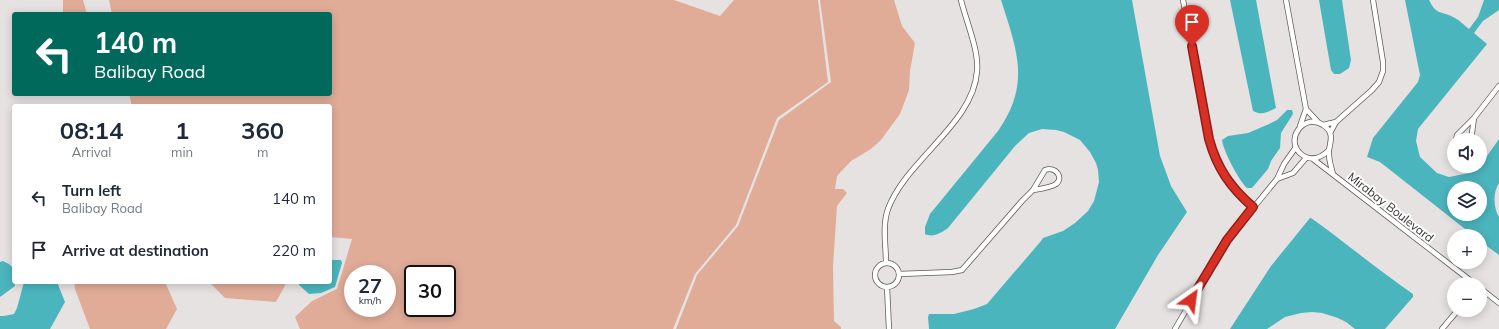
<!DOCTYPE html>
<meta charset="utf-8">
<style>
:root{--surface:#fff;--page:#f6f6f7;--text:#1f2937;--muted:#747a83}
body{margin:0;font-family:Mulish,sans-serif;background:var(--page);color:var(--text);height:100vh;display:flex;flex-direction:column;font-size:15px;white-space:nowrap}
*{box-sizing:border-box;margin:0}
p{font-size:13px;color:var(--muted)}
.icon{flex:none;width:22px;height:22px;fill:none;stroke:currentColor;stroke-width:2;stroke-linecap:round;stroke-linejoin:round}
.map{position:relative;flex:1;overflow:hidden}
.details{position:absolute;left:12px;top:104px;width:320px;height:180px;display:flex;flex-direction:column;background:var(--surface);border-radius:4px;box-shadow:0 2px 10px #0003}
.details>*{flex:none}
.guide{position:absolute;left:12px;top:12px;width:320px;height:84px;border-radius:4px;box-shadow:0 2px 10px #0003;background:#00695c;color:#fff;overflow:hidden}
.buttons{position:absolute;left:1447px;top:133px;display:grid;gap:8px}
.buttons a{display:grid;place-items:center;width:40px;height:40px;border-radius:50%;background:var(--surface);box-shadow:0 2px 10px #0003;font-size:20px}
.speed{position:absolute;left:344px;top:265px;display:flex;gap:8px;font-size:20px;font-weight:700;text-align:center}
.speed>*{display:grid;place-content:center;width:52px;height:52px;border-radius:50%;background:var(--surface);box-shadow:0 2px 10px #0003;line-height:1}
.speed small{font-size:10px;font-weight:400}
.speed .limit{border:2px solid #111;border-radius:6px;background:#fff;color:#111}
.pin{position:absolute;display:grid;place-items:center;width:34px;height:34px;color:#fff;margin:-41px -17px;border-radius:50% 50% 50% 0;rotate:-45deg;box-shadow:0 0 4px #0007}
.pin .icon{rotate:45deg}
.me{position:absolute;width:44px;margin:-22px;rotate:31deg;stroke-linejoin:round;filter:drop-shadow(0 0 3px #0008)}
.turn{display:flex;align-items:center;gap:14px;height:84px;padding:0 16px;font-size:18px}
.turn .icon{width:52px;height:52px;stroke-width:2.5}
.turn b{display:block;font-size:28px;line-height:34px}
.eta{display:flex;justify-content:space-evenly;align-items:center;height:68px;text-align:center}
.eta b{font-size:24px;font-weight:700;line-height:28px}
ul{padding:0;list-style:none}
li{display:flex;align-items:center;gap:12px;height:52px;padding:0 16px}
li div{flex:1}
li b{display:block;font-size:15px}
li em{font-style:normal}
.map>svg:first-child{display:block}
</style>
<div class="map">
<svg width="1499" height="329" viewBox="0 0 1499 329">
<rect width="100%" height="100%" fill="#e6e2e1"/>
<path fill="#e0ac98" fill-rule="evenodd" d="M63,0H83L87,14H63Z
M109,0H674L720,16L734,0H818L828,82L777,118L736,225L695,274L673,329H300L295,317L312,301L337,289L352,239L330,237V106H132L129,94H330V14H112ZM353,274H387V308H353ZM413,274H447V308H413Z
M820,0H894L902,26L915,43L910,71L909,90L900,114L881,140L871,149L851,161L837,176L835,189H843L847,193L837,206L833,267L834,321L841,327V329H676L697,275L738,226L779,120L831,82Z
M74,282H165L177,309L166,329H90L75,289Z
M209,282H287L276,302L225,298Z"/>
<path fill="#4bb5be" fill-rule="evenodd" d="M1001,0H1132L1160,156L1171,186L1187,212L1158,255L1115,329H929L928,317L929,314H954L974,309L987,304L1041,241L1043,238L1063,231L1075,223L1088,211L1094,201L1099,182L1098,170L1096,163L1090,152L1080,140L1064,132L1056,130L1042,129L1029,133L1015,146L948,228C941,233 933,238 925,234V227L930,214L998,131C1031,84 1017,50 1001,0Z
M1230,0H1256L1276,108C1268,112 1262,116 1253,111Z
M1319,0H1342L1351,60L1349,68L1340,74H1334L1331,70Z
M1405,0H1429C1437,16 1440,10 1453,17C1458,19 1464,25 1469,29L1478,17L1484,0H1499V10L1483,21L1474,33L1487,44L1418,129L1416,141L1420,157L1437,173L1449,177L1469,173L1480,166L1499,139V183C1493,192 1493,207 1499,217V255L1480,241V236H1474L1380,162L1367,157L1373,138L1418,82L1420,75ZM1454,188H1480V214H1454Z
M1287,110H1292L1293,114L1281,133L1280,148L1271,161L1268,169L1252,188H1247C1239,181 1223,150 1222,140L1228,136L1248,133L1269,124L1277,120Z
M1310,218H1311C1346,243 1378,270 1413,294V297L1385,329H1355L1346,322L1338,318L1322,313L1312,312L1301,313L1285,317L1267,329H1230L1271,266Z
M330,260H341L342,263L335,287L321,293L309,294L299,285V282H330Z
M3,261L9,264L13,268L15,286L0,297V262Z
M24,282H57L65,302L50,329H0V316H4L14,314L17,308Z"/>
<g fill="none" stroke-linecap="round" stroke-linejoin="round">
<defs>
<path id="street" d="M1183,0L1209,139C1217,168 1230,187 1253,207
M1286,0L1306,109L1318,122
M1323,125L1336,122
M1300,126L1306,109
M1330,133L1336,122L1372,90L1379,82L1383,71V62L1373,0
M1456,140L1457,135L1474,118L1499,86
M1471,140L1474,118
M1329,150C1321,158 1311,162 1301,154C1284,140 1304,112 1323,125C1334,132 1331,140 1329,150C1328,157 1331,167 1333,174
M1313,159L1475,284
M1277,179L1293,173L1306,158
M886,263C886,245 882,226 888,209C906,160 974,123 977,71C979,50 966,21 961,0
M875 275a12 12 0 1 1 24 0a12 12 0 1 1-24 0Z
M899,274L952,272L962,270L1022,201L1033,190L1045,170C1056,166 1064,178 1056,184C1050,188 1039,189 1033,190
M887,287L889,329
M1480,288L1499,303
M1175,329L1227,240L1277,179L1284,164L1296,147
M1442,329L1458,310"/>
</defs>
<use href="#street" stroke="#5e5b5a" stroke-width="6"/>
<use href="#street" stroke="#fff" stroke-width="4.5"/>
</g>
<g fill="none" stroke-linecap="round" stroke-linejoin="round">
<defs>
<path id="route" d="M1191,300L1227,240L1253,207C1230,187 1217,168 1209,139L1192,46"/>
</defs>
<use href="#route" stroke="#8d1f18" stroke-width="10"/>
<use href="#route" stroke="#d93025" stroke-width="7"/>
</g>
<g text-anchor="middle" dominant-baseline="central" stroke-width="4" stroke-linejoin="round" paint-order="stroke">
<g font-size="12" fill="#333131" stroke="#fff">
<text transform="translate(1391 207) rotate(38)">Mirabay Boulevard</text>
</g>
</g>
</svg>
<div class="buttons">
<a><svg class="icon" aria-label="sound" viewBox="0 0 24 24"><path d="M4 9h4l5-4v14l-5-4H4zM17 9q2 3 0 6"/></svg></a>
<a><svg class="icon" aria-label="layers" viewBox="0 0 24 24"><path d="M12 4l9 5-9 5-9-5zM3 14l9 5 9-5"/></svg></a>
<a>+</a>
<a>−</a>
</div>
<div class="speed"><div>27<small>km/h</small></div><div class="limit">30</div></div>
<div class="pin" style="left:1192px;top:46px;background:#d93025"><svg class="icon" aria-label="arrive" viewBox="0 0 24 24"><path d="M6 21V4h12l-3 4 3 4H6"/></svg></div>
<svg class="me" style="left:1191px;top:300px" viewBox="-20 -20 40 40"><path d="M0-17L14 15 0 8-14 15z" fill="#d93025" stroke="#fff" stroke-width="4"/></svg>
<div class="guide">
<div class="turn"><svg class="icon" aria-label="left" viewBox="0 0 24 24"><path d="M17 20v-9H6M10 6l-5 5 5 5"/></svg><div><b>140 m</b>Balibay Road</div></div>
</div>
<section class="details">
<div class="eta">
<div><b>08:14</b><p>Arrival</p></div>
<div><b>1</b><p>min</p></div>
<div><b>360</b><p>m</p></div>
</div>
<ul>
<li><svg class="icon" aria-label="left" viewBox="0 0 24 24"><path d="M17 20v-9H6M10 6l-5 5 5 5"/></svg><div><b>Turn left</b><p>Balibay Road</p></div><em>140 m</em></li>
<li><svg class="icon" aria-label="arrive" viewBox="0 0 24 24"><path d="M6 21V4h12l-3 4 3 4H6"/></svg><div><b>Arrive at destination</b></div><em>220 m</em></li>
</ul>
</section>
</div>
